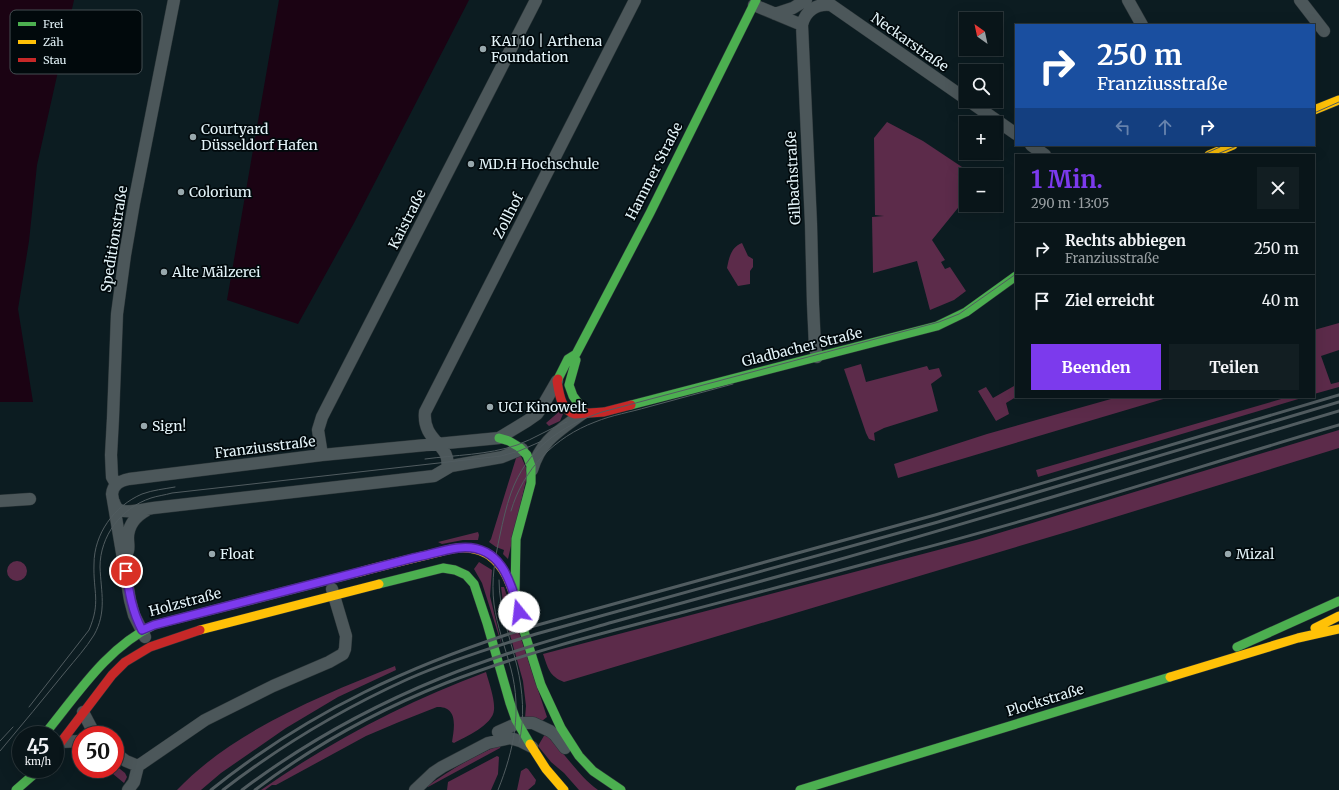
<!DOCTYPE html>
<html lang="de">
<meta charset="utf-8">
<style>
:root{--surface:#091519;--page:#121e22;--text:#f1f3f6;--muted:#999fa2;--line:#293438;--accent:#7c3aed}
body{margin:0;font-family:Merriweather,serif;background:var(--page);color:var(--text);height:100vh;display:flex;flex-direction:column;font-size:15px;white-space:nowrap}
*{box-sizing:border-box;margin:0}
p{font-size:13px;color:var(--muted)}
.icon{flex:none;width:22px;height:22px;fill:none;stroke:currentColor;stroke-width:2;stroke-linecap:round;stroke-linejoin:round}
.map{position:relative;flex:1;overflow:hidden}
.side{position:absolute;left:1015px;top:154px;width:300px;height:244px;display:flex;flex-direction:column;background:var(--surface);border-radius:0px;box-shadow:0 4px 16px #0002,0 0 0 1px var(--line)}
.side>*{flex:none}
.top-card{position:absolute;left:1015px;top:24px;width:300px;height:122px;border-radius:0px;box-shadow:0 4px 16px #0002,0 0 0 1px var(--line);background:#1a4fa0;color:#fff;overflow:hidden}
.needle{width:26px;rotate:327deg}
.buttons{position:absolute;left:959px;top:12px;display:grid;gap:8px}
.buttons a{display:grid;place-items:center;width:44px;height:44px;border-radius:0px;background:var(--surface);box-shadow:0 4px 16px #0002,0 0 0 1px var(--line);font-size:20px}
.speed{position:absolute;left:12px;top:726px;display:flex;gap:8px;font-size:20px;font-weight:700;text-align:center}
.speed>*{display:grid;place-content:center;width:52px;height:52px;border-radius:50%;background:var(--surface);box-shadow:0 4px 16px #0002,0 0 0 1px var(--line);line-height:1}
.speed small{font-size:10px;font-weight:400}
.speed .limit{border:6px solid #d22;background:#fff;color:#111}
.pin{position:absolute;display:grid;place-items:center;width:34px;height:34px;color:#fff;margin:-17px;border:2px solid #fff;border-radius:50%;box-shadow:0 1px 4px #0007}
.me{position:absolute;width:44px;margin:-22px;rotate:344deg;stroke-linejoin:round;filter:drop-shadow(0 0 3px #0008)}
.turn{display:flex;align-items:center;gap:14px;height:84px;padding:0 16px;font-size:18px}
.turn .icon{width:52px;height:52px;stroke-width:2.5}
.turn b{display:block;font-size:28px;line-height:34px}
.lanes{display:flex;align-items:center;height:38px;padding:0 16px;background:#0003;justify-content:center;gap:20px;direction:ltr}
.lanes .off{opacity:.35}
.round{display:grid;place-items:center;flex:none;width:42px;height:42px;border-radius:0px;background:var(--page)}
.summary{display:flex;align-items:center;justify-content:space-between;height:68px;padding:0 16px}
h1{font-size:24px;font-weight:700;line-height:30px;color:var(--accent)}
.primary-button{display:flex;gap:8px;margin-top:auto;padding:8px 16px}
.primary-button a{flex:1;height:46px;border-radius:0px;background:var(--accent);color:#fff;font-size:16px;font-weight:700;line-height:46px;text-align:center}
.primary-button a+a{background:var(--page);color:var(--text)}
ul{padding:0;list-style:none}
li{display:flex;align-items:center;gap:12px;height:52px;padding:0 16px;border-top:1px solid var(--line)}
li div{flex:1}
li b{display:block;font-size:15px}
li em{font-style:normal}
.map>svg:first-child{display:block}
</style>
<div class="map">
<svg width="1339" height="790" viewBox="0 0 1339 790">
<rect width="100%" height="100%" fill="#0c1c21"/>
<path fill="#5c2b4a" d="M887,122L923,141L974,175H966V198L932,240L945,260L941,262L945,269L950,267L966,291L954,300L930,310L917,261L873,273L872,217L884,216L875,215L874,138Z
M742,243L748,256L753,259V267L750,271V284L738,286L727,268C729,258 731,247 742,243Z
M1339,323V350L1321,356L1331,384L1339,382V387L1314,394V330Z
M861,364L866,382L927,366L929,370L939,368L942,376L931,384L938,411L884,428L874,433L875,441L869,439L866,433L844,369Z
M986,387L993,398L1014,386L1016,390V397L1006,403L1009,414L996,421L978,391Z
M1118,397H1170L898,478L894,464L987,434Z
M1288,397H1305L1038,477L1036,470Z
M561,410L563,414L560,421L549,426L546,423Z
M1339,430V448L1070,531L564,682C549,676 548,668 543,654L976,540Z
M520,454L528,472L508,559L503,554L504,550L496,547L489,542L491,539L517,455Z
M478,532L479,535L478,540H463L442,544L438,542Z
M7 571a10 10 0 1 1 20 0a10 10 0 1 1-20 0Z
M479,562L492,570L490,596L502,646L482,583L474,569Z
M501,587H504L547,717L542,721L525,718L526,706L523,681L505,617Z
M395,666L396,670L338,697L286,728L221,773L201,790H177C233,731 320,696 395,666Z
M486,672C489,683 495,699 494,710C493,725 465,737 454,743L452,742C454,729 459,706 437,707L399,722L366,736L276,785H272L265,790H261C331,741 406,702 486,672Z
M545,734C564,751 577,775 598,790H579L564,773L551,762L538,746Z
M501,745L500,748L428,787L427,786C450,771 475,754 501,745Z
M497,756L499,757L498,774L491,790H447L448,782Z
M115,765L125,773L127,777L124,783L107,769H115Z
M526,768L528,769L536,780L535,784L528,790H517L521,771Z"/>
<path fill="#1b0313" d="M0,0H74L37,165L29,241L18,309L33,402H0Z
M279,0H469L354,223L298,324L227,300Z"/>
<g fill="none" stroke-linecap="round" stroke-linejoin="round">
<defs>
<path id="street" d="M1128,0L1142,25
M1300,0L1324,31
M754,5L802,25
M775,14L793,8L806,0
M969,101L1016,134
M1031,145L1045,155
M817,357L815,347L813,304L811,224L802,25C805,11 817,3 831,5L966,99
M322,455L318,430L322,417L536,0
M447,468C452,444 422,442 425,412L635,0
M532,470C541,440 559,431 583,413
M116,484L112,477L111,455L113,418L117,314L125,255L134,203L174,0
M0,501L30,499
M114,502C114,503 116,507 117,508C123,515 144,509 153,508L434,476L451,466L502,457L522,449
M128,551C129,547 128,543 128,538C128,525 136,516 147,510
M145,637L134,615L130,600L112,494C113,484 120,481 129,479L322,455L499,438L527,421L537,414L542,407L557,381
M83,712L95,735
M498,732L518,723H533L550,731L555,735L565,748
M61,742L81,741
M115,753L126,761L138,766
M128,790L134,782L138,766L205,720L273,686L329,662L343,654L345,649L346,636L332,589
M415,790L433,773L442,767L488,743L510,738L520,741L532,747"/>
<path id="fast" d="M576,360L569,385L573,396L581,407
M558,379L568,359L576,354L650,213L756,0
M631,405L937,326L966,312L1016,276
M499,438L509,441L519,447L527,455L531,466V483L516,539L515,593L518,612L541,685L561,728L579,756L593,771L621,790
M379,584L443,568L455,570L466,575L474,584L487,623L510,703L516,720L530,744
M1237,647L1339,601
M44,735C77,695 106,648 154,625L356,573
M16,790L40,769
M800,790L1170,677"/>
<path id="slow" d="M1314,110L1339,100
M1209,155L1233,145
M356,573C381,566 406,560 431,554C440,552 449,549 458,548C469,547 482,550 490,556C504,566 510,583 515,598
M1315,628L1339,616
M200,630L379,584
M1170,677L1298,638L1339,629
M530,744L546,769L564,790"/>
<path id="jam" d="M558,379L557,381C559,393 561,411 575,414L604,412L631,405
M55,750L112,675L125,662L150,647L200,630"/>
</defs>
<use href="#street" stroke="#2b3538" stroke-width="13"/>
<use href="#fast" stroke="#2b3538" stroke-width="10"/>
<use href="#slow" stroke="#2b3538" stroke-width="10"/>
<use href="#jam" stroke="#2b3538" stroke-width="10"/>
<use href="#street" stroke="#4c575a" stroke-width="12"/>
<use href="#fast" stroke="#4caf50" stroke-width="9"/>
<use href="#slow" stroke="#ffc107" stroke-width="9"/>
<use href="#jam" stroke="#c62828" stroke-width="9"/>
<path stroke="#515c60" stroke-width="1" d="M1314,113L1339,102
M1202,155L1220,147
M1215,155L1239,145
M425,459C455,455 488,455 517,445C534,439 550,428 567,422
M511,511C523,469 555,437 595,422C612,415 631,412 648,407C676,399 705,392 733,384
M499,580C499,610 510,637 517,666C523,691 525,718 519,743
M29,707L89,630C101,602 93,592 94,564C94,534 114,506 142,494C153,490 164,489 175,487
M0,741L13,727
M0,751C22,725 44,698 66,671C75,660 86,648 94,635C107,612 101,592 100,567C100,536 121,508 151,498C157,496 165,495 172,493L501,456L519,451L542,441
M498,790C514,750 522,711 511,669C505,647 497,626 494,604C491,580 495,558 500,535C503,521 506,507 511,493C527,449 559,427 602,412L939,322L959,314L1016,274"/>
<path stroke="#515c60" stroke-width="3" d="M211,790C309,711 414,663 534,626L935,515L1339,395
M223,790C280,746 342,709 408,679C449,661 493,647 536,634L938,522L1339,402
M242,790C303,744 370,707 441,678C497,655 555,639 613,622C687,601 760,582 834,561C1003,513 1171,461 1339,411
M255,790C313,746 378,710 446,683C523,653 603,633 684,612C756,593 829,574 901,554C1049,516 1193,468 1339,425"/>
</g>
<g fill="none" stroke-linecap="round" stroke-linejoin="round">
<defs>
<path id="route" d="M126,571C129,592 132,611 142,630L154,625L413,558C428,555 443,550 458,548C500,543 511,580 519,612"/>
</defs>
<use href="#route" stroke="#51269a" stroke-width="10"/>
<use href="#route" stroke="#7c3aed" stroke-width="7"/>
</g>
<g fill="#98a8ad" stroke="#01090c" stroke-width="1.5">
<circle cx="483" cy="49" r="4"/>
<circle cx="193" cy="137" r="4"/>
<circle cx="471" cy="164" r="4"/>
<circle cx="181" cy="192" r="4"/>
<circle cx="164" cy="272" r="4"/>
<circle cx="490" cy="407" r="4"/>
<circle cx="144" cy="426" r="4"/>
<circle cx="212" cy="554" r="4"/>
<circle cx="1228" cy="554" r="4"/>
</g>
<g text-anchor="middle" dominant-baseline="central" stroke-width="3.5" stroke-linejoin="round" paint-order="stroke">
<g font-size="14" fill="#e3f3f8" stroke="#01090c" text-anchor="start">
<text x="491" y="41">KAI 10 | Arthena<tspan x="491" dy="16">Foundation</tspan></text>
<text x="201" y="129">Courtyard<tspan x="201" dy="16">Düsseldorf Hafen</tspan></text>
<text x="479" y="164">MD.H Hochschule</text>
<text x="189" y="192">Colorium</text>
<text x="172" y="272">Alte Mälzerei</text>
<text x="498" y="407">UCI Kinowelt</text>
<text x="152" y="426">Sign!</text>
<text x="220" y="554">Float</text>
<text x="1236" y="554">Mizal</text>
</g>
<g font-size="14" fill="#e3f3f8" stroke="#01090c">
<text transform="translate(910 42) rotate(35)">Neckarstraße</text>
<text transform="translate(654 171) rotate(-63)">Hammer Straße</text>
<text transform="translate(793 178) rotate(-93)">Gilbachstraße</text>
<text transform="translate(508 216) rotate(-63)">Zollhof</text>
<text transform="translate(407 219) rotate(-63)">Kaistraße</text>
<text transform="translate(114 239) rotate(-81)">Speditionstraße</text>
<text transform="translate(802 347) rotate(-14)">Gladbacher Straße</text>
<text transform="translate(265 447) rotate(-7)">Franziusstraße</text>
<text transform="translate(185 602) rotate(-15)">Holzstraße</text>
<text transform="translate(1045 700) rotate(-17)">Plockstraße</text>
</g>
</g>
<rect x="10" y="10" width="132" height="64" rx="6" fill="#01090c" stroke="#454f53" stroke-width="1"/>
<rect x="18" y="22" width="18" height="4" fill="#4caf50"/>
<rect x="18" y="40" width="18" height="4" fill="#ffc107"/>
<rect x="18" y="58" width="18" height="4" fill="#c62828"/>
<g font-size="11" fill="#e3f3f8">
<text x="43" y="28">Frei</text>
<text x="43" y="46">Zäh</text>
<text x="43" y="64">Stau</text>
</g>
</svg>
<div class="buttons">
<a><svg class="needle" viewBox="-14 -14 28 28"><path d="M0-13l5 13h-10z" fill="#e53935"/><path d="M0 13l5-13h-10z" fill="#999fa2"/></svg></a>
<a><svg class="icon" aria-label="search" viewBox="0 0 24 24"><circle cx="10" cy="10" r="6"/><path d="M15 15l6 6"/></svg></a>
<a>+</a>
<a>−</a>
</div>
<div class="speed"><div>45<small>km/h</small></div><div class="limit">50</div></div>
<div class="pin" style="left:126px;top:571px;background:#d93025"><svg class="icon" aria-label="arrive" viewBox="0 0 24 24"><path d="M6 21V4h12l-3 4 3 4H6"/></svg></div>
<svg class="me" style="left:519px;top:612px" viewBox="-20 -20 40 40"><circle r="19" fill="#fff"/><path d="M0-13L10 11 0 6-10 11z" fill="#7c3aed"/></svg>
<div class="top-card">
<div class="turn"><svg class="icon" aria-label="right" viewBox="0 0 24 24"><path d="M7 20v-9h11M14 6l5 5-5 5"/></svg><div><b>250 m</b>Franziusstraße</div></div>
<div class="lanes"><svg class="icon off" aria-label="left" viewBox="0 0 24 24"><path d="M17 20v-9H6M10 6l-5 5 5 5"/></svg><svg class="icon off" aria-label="ahead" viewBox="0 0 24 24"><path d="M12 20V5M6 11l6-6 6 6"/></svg><svg class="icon" aria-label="right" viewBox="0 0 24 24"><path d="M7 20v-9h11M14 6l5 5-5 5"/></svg></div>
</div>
<section class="side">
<div class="summary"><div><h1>1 Min.</h1><p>290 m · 13:05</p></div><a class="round"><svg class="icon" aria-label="close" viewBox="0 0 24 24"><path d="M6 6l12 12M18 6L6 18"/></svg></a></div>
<ul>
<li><svg class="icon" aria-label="right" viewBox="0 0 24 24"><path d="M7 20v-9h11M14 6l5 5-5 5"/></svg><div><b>Rechts abbiegen</b><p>Franziusstraße</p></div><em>250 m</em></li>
<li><svg class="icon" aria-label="arrive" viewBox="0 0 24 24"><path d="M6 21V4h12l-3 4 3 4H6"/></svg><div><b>Ziel erreicht</b></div><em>40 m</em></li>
</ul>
<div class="primary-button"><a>Beenden</a><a>Teilen</a></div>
</section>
</div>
